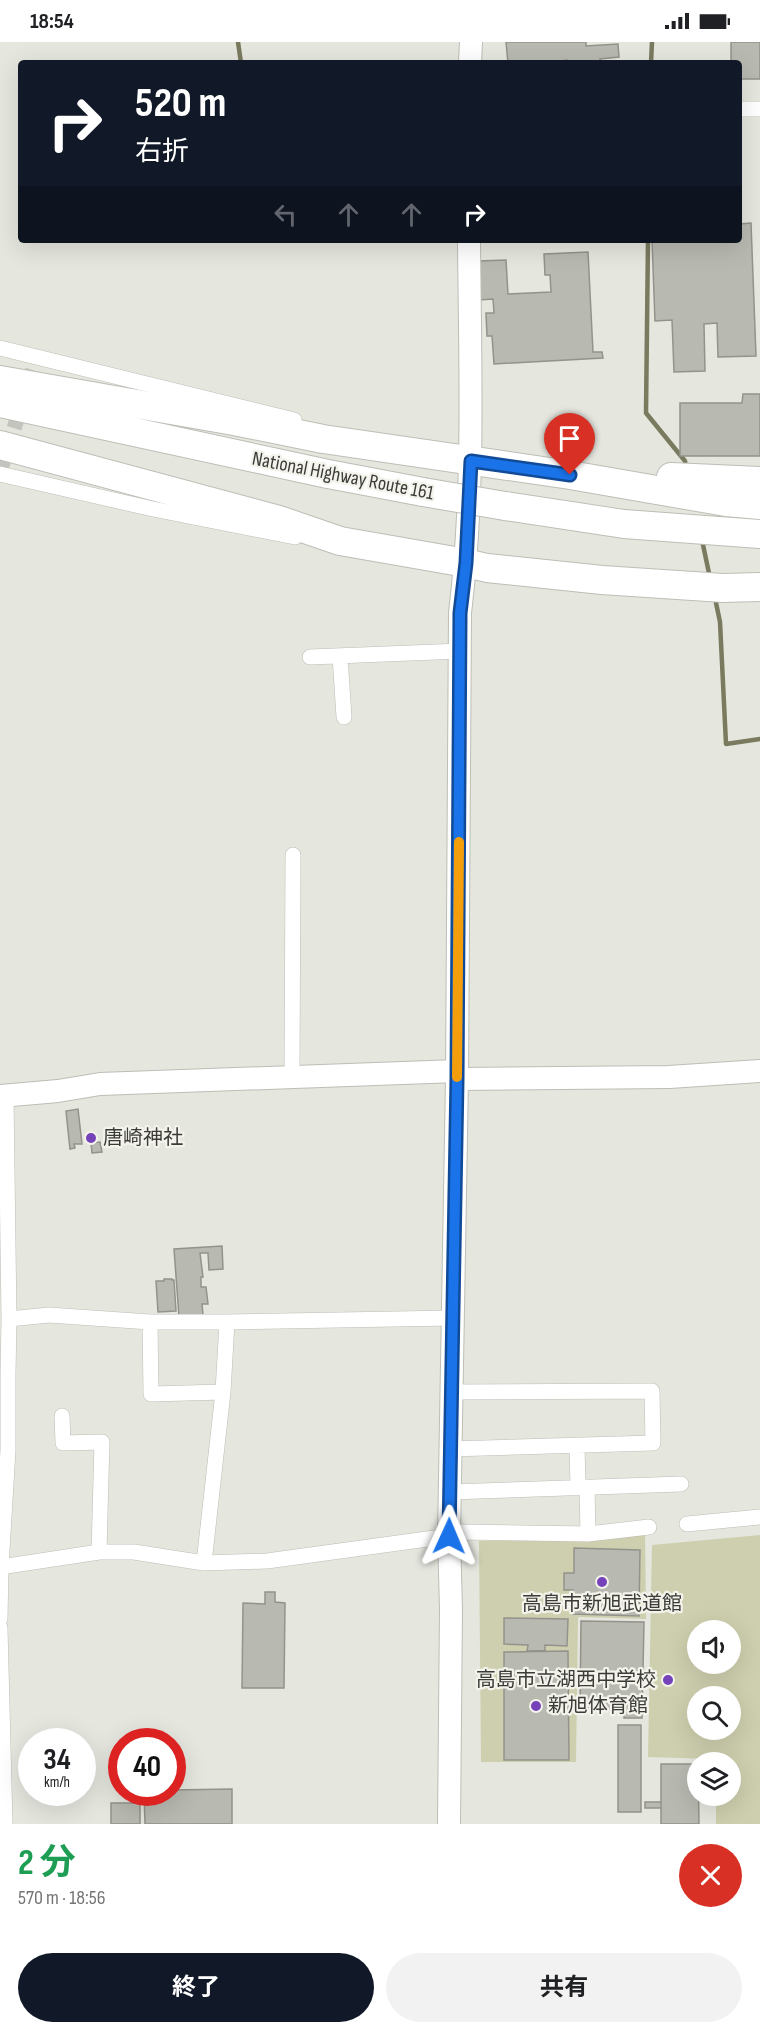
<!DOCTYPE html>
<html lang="ja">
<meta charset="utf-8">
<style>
:root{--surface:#fff;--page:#f2f2f2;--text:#202124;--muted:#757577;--accent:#111827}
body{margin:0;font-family:"Sofia Sans Condensed","Noto Sans JP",sans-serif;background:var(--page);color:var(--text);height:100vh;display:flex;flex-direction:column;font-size:22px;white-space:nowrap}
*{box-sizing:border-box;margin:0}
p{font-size:20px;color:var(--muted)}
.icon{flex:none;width:33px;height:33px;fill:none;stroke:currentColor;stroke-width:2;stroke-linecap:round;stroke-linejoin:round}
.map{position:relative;height:1782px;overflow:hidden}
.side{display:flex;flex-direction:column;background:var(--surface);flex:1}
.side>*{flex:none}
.guide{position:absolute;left:18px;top:18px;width:724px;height:183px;border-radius:6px;box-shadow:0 6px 24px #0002;background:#111827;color:#fff;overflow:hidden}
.buttons{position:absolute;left:687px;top:1578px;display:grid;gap:12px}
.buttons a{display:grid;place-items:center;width:54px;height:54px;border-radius:50%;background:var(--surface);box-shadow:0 6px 24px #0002;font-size:30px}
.speed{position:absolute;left:18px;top:1686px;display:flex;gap:12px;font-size:30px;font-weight:700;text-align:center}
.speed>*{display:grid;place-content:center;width:78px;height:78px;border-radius:50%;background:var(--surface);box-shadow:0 6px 24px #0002;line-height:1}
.speed small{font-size:15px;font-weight:400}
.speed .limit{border:9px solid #d22;background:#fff;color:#111}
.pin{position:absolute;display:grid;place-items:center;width:51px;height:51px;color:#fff;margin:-62px -26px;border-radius:50% 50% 50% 0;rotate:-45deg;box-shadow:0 0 6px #0007}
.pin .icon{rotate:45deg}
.me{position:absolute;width:66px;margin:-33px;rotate:1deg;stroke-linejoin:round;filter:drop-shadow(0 0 4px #0008)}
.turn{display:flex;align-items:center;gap:21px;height:126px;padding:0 18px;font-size:27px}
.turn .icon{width:78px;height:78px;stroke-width:2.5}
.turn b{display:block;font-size:42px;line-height:51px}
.lanes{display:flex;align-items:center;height:57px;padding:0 18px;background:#0003;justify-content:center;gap:30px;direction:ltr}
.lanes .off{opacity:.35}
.round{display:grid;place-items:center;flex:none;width:63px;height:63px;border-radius:32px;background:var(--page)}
.overview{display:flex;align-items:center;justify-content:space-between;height:102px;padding:0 18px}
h1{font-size:36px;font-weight:700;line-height:45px;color:#1e9e55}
.cta{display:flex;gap:12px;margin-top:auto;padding:12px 18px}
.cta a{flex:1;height:69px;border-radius:36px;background:var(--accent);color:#fff;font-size:24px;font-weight:700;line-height:69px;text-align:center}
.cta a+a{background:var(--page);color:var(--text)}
.status{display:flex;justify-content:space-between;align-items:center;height:42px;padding:0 30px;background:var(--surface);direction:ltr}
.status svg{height:16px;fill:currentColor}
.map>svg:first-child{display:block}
</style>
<div class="status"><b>18:54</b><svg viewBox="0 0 49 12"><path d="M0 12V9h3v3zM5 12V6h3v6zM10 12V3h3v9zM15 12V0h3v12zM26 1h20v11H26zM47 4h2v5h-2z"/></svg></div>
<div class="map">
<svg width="760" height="1782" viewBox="0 0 760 1782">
<rect width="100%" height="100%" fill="#e5e6de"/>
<path fill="#cecfae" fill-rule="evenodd" d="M645,1492L646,1577L578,1575L576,1720H481L479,1499L592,1497Z
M760,1493V1782H716V1754H730V1720H715V1717L648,1715L652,1503ZM698,1588H730V1622H698ZM698,1654H730V1688H698Z"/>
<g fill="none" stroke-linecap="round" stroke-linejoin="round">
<path stroke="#797a5e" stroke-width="4.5" d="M238,0L241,21
M651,21L652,0
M648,198L646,371L685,419L686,425
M702,498L710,536
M715,556L720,580L726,702L760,697"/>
</g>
<path fill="#b8b9b1" stroke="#93938c" stroke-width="1.5" d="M506,0H586V4L618,2L619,15L600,17L601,21H568L567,18L545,21H508Z
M731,0H760V37H740V21H731Z
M751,181L756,314L718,315L717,281L704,282L705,329L674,330L672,278L655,279L652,198H740V182Z
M588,210L593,310H602L603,316L494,322L492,294H487L486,271H494L493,257L479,258L477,219L506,218L508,252L551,250L550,233H545L544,212Z
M743,352H760V414H680V361H742Z
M78,1067L82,1102H74L75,1106L70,1107L66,1069Z
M100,1100L102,1110L92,1111L91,1101Z
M222,1204L223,1227L209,1228L208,1211H200L203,1235H201V1245H206L208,1262H202L203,1273L179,1275L174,1207Z
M164,1237H172V1238H174L176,1269L158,1270L156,1239H164Z
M574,1506L640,1508L639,1574L573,1572V1548H564V1531H574Z
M265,1550H275V1560L285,1561L284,1646H242L243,1561L265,1562Z
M504,1576L568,1577L567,1604L545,1603V1609H527L528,1603L504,1602Z
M581,1579L644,1580L642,1676H624V1667L580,1666Z
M568,1609L569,1718H504V1610Z
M618,1683H641V1770H618Z
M661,1722H698L699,1782H661Z
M232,1747V1782H145L144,1750H172V1748Z
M645,1760H661V1766H645Z
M111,1761H140V1782H111Z"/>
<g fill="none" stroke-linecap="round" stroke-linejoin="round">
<path stroke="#c3c4bd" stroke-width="15" stroke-dasharray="15 8" stroke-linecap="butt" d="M0,430L37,315"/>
<defs>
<path id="street" d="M740,67H760
M0,306L294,378
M0,432L153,467L295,495
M340,614L344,675
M310,615L461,609
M292,1035L293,813
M9,1277L49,1273L150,1280H227L452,1276
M150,1280L151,1352L223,1350
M62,1374L63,1401L102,1400L99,1510
M577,1403L578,1445
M450,1407L653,1401L652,1349L451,1350
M587,1445L588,1492
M450,1450L681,1442
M687,1482L760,1475
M204,1521L223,1350L227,1280
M0,1525L99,1510H134L204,1521L267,1519L449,1494L457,1490L588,1492L649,1485
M0,1577L1,1525L8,1408V1332L9,1277L6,1054
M0,1586L5,1782"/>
<path id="secondary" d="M470,21L471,0
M457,1037L669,1035L760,1029
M0,1054L58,1049L100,1042L457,1029
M449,1782L451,1567L449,1494L457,1037L460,571C475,447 470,322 469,198"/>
<path id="highway" d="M0,338L234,379L323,397L570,433L726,460L760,463
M0,361L328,432L423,450
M0,403L279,478L340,499L466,521L487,526L602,538L723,546L760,545
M671,435L760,439
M505,464L624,482L760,492"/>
</defs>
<use href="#street" stroke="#bdbeb6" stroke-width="16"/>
<use href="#secondary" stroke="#bdbeb6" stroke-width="24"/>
<use href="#highway" stroke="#bdbeb6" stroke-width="30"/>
<use href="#street" stroke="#fff" stroke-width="15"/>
<use href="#secondary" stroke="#fff" stroke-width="22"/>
<use href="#highway" stroke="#fff" stroke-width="28"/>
<defs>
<path id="highway-bridge" d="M423,450L505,464"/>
</defs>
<use href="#highway-bridge" stroke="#bdbeb6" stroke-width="30" stroke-linecap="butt"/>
<use href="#highway-bridge" stroke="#fff" stroke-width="28"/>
</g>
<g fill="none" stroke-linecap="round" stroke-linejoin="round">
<defs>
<path id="route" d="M449,1494L457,1037L460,571L466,521L471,419L570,433"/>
</defs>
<use href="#route" stroke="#114b97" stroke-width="15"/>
<use href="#route" stroke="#1a73e8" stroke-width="10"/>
<path stroke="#f59e0b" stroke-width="10" d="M457,1035L459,800"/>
</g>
<g fill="#7642b9" stroke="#f3f3eb" stroke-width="2">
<circle cx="91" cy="1096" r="6"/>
<circle cx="602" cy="1540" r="6"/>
<circle cx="668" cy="1638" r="6"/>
<circle cx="536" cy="1664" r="6"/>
</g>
<g text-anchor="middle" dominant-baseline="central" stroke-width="4.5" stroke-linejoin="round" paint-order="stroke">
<g font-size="20" fill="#3b3b38" stroke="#f3f3eb">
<text transform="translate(343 434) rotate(11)">National Highway Route 161</text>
</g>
<g font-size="20" fill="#3b3b38" stroke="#f3f3eb" text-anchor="start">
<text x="103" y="1096">唐崎神社</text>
<text x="602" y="1562" text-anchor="middle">高島市新旭武道館</text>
<text x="656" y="1638" text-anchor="end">高島市立湖西中学校</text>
<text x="548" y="1664">新旭体育館</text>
</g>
</g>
</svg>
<div class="buttons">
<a><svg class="icon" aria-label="sound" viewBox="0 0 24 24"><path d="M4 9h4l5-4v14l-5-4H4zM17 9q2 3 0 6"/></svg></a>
<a><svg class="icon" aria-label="search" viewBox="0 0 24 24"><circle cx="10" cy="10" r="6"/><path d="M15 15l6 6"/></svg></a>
<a><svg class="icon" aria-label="layers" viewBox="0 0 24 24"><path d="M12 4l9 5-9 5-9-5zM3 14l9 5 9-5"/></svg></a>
</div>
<div class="speed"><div>34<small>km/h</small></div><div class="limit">40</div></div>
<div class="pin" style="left:570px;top:433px;background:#d93025"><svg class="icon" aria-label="arrive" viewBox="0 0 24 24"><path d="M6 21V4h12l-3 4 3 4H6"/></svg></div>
<svg class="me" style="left:449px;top:1494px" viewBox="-20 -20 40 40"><path d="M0-17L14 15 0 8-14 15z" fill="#1a73e8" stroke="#fff" stroke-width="4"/></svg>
<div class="guide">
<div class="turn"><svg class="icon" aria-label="right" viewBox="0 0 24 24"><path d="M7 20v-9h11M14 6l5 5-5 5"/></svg><div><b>520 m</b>右折</div></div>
<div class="lanes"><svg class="icon off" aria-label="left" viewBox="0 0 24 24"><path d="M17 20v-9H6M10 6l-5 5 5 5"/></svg><svg class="icon off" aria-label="ahead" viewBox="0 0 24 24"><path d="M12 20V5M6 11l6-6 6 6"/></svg><svg class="icon off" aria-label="ahead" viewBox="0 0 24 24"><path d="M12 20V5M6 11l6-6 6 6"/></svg><svg class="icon" aria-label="right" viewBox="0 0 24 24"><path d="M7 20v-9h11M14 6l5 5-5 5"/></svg></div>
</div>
</div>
<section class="side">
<div class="overview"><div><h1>2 分</h1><p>570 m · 18:56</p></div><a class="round" style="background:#d93025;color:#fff"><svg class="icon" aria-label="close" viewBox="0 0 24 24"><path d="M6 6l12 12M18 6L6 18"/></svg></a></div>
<div class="cta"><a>終了</a><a>共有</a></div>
</section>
